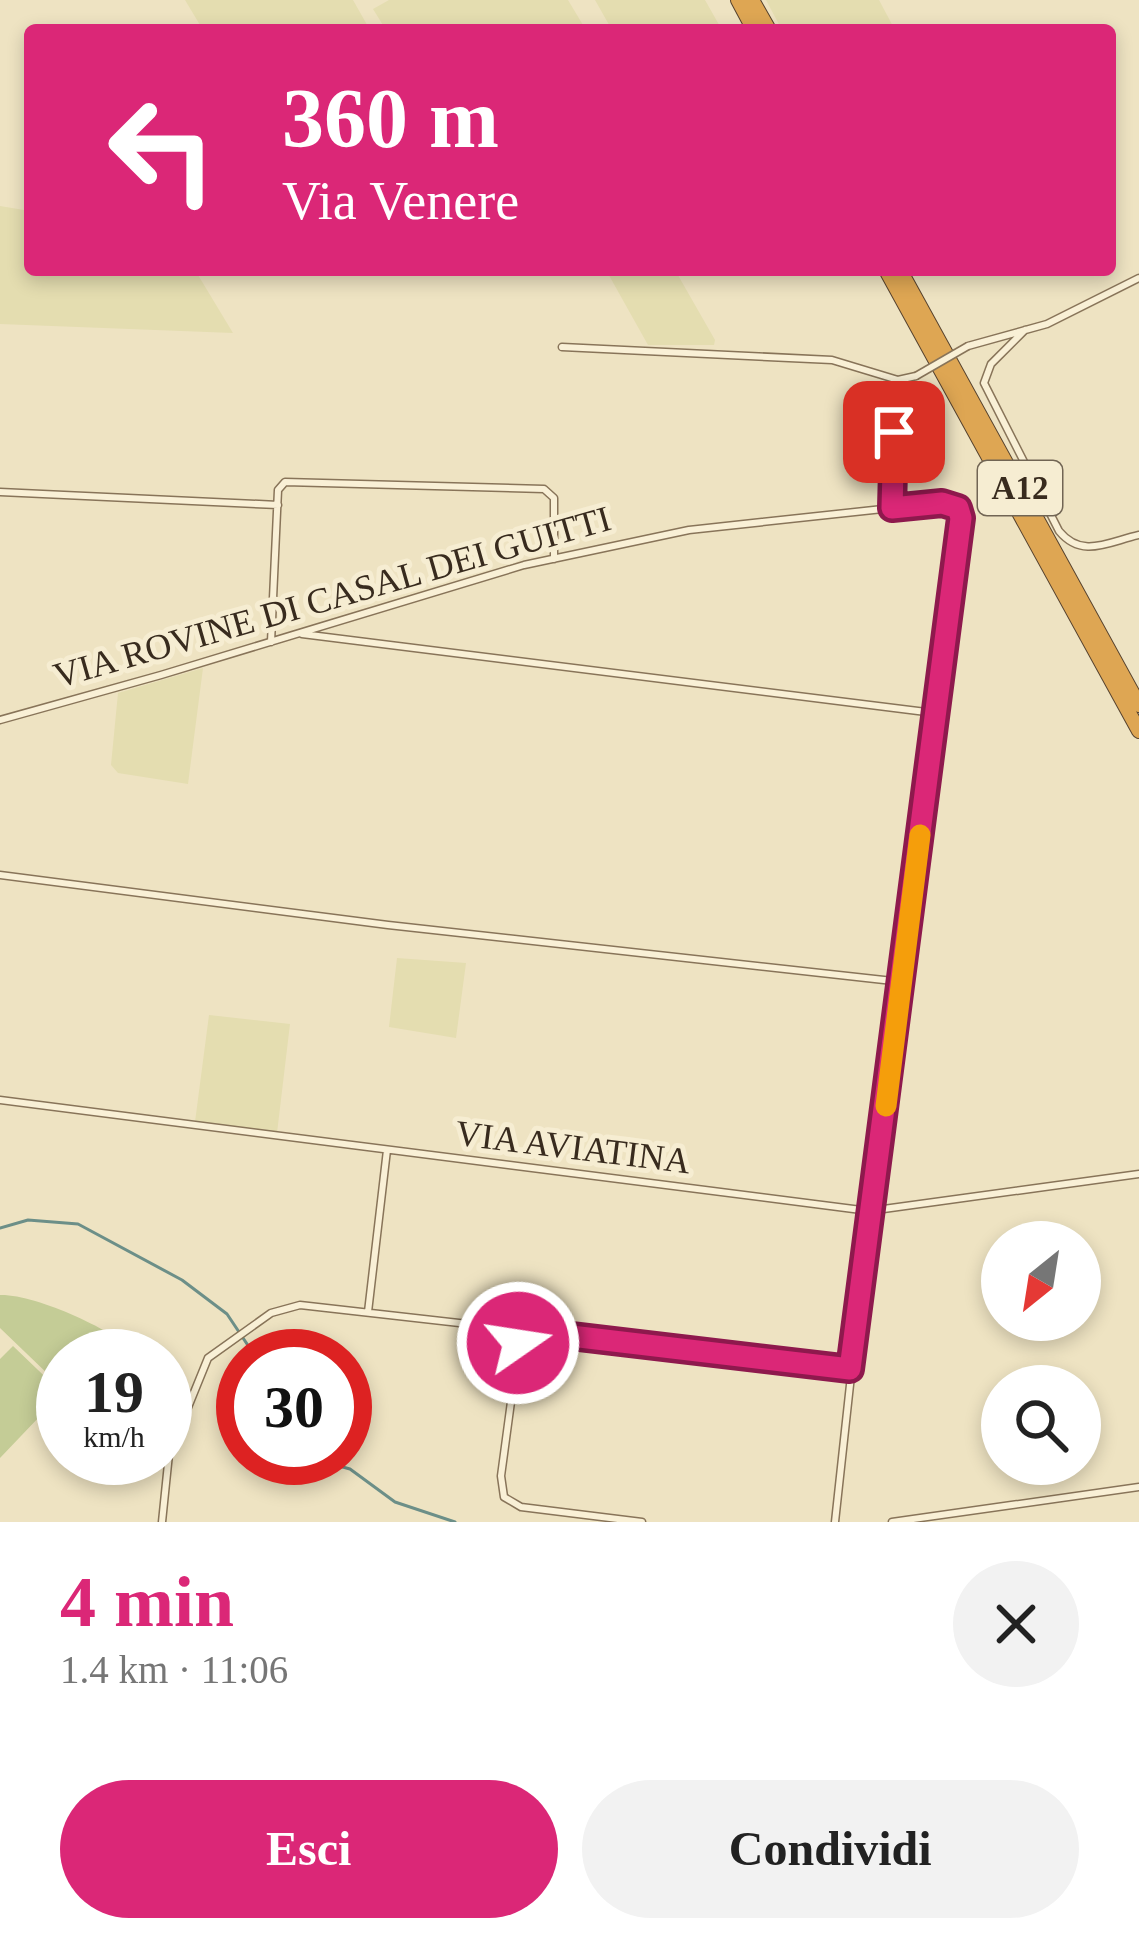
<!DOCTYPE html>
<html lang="it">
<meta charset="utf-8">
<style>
:root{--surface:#fff;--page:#f2f2f2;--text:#222;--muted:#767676;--accent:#db2777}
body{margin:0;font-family:"Times New Roman",serif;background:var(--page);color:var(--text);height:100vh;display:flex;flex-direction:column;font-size:45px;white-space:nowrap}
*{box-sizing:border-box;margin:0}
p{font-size:39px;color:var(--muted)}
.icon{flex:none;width:66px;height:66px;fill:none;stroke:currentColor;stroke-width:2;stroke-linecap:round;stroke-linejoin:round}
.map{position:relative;height:1522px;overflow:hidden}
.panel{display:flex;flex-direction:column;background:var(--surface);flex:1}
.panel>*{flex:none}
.hud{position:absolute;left:24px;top:24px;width:1092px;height:252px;border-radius:12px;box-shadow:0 6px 18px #0003;background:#db2777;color:#fff;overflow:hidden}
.needle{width:78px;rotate:210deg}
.buttons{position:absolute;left:981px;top:1221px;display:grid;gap:24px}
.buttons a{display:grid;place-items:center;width:120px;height:120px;border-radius:50%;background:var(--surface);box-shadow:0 6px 18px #0003;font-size:60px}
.speed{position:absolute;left:36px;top:1329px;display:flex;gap:24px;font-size:60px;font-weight:700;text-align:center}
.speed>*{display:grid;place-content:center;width:156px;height:156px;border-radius:50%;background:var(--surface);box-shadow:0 6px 18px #0003;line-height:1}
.speed small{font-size:30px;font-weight:400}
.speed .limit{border:18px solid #d22;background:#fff;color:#111}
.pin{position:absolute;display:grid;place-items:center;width:102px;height:102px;color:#fff;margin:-51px;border-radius:24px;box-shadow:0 6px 18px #0006}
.me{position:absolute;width:132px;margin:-66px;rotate:77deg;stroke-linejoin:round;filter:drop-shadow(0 0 9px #0008)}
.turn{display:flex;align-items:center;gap:42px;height:252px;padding:0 60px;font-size:54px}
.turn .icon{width:156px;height:156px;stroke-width:2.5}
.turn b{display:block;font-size:84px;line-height:102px}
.round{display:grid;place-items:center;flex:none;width:126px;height:126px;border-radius:63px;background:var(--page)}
.headline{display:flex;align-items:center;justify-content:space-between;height:204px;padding:0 60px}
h1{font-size:72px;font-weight:700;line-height:90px;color:var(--accent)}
.action{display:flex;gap:24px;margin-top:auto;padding:24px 60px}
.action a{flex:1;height:138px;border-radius:72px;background:var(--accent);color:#fff;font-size:48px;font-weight:700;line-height:138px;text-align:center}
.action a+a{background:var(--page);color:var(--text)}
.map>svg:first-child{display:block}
</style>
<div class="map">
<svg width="1139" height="1522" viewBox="0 0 1139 1522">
<rect width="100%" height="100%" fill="#eee3c2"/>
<path fill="#e4ddb0" d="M185,0H353L370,30L321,27L203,30Z
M389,0H568L586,30H386L373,9Z
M595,0H705L722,30H612Z
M766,0H879L895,30H782Z
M0,206L30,211V270H195L233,333L0,324Z
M606,270H675L715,340L714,345H648Z
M203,668L188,784L118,773L111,765L118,693Z
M397,958L466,963L456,1038L389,1027Z
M209,1015L290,1024L277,1133L195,1122Z"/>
<path fill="#c4cc96" d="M0,1295C36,1294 116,1331 141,1356H63V1379L51,1377L0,1328Z
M13,1346L62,1393L0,1458V1359Z"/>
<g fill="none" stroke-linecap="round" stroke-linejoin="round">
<path stroke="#6c8f88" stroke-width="3" d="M0,1228L28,1220L78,1224L182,1280L227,1314L255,1356
M310,1458L350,1469L395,1502L455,1522"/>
<defs>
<path id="street" d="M1025,330L991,364L984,383L1059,531C1082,559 1108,542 1139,535
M968,346L1047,324L1139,278
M562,347L832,360L898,380
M0,492L278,505
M302,634L934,713
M271,642L278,490L285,482L544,489L554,498V559
M0,720L161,675L524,565L689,530L892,508L896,388L898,380L916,376
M0,875L388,925L902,982
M0,1100L869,1211L1139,1174
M368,1312L387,1150
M512,1329L849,1368
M162,1522L169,1454L208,1358L271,1313L300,1305L512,1329L518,1350L501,1476L504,1497L521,1507L642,1522
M835,1522L869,1211L903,982L961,518L958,508L942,503L892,508
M892,1522L1139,1487"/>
<path id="highway" d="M738,0L754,30
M752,0L769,30
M886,270L1139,731
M900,270L1139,705"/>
</defs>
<use href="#street" stroke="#887459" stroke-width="9"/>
<use href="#highway" stroke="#56422e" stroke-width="16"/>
<use href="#street" stroke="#f9f0d6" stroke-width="6"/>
<use href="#highway" stroke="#dea653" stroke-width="14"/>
<defs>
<path id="street-bridge" d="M916,376L968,346"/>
</defs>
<use href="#street-bridge" stroke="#887459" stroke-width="9" stroke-linecap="butt"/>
<use href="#street-bridge" stroke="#f9f0d6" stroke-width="6"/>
</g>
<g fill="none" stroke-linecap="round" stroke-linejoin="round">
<defs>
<path id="route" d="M518,1343L512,1329L850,1369L961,518L958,508L942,503L892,508L894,432"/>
</defs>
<use href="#route" stroke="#8e194d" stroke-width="30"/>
<use href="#route" stroke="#db2777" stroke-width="21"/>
<path stroke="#f59e0b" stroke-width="21" d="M886,1106L920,835"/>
</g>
<g text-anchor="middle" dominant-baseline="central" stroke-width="10" stroke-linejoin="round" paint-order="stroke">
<rect fill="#f6edd2" stroke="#716554" stroke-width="3" x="978" y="461" width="84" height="54" rx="9"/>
<g font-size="33" font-weight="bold" fill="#382b1e">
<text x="1020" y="488">A12</text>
</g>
<g font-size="36" fill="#382b1e" stroke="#f6edd2">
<text transform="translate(332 597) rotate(-16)">VIA ROVINE DI CASAL DEI GUITTI</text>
<text transform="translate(573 1147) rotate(7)">VIA AVIATINA</text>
</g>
</g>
</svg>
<div class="buttons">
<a><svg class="needle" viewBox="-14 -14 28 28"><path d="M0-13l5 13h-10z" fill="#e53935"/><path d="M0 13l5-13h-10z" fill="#767676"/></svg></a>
<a><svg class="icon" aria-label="search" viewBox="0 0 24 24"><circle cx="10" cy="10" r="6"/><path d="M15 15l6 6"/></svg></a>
</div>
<div class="speed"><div>19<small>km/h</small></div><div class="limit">30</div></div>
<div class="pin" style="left:894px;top:432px;background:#d93025"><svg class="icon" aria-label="arrive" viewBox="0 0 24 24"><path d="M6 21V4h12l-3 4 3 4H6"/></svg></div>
<svg class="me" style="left:518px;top:1343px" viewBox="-20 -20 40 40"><circle r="17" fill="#db2777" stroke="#fff" stroke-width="3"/><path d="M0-11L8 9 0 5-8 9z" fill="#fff"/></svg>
<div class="hud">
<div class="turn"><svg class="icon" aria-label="left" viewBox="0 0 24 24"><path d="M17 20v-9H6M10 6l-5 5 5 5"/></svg><div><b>360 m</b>Via Venere</div></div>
</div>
</div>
<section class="panel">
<div class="headline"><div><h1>4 min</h1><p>1.4 km · 11:06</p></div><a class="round"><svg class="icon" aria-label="close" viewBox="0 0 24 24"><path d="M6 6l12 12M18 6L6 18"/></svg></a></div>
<div class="action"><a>Esci</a><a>Condividi</a></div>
</section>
